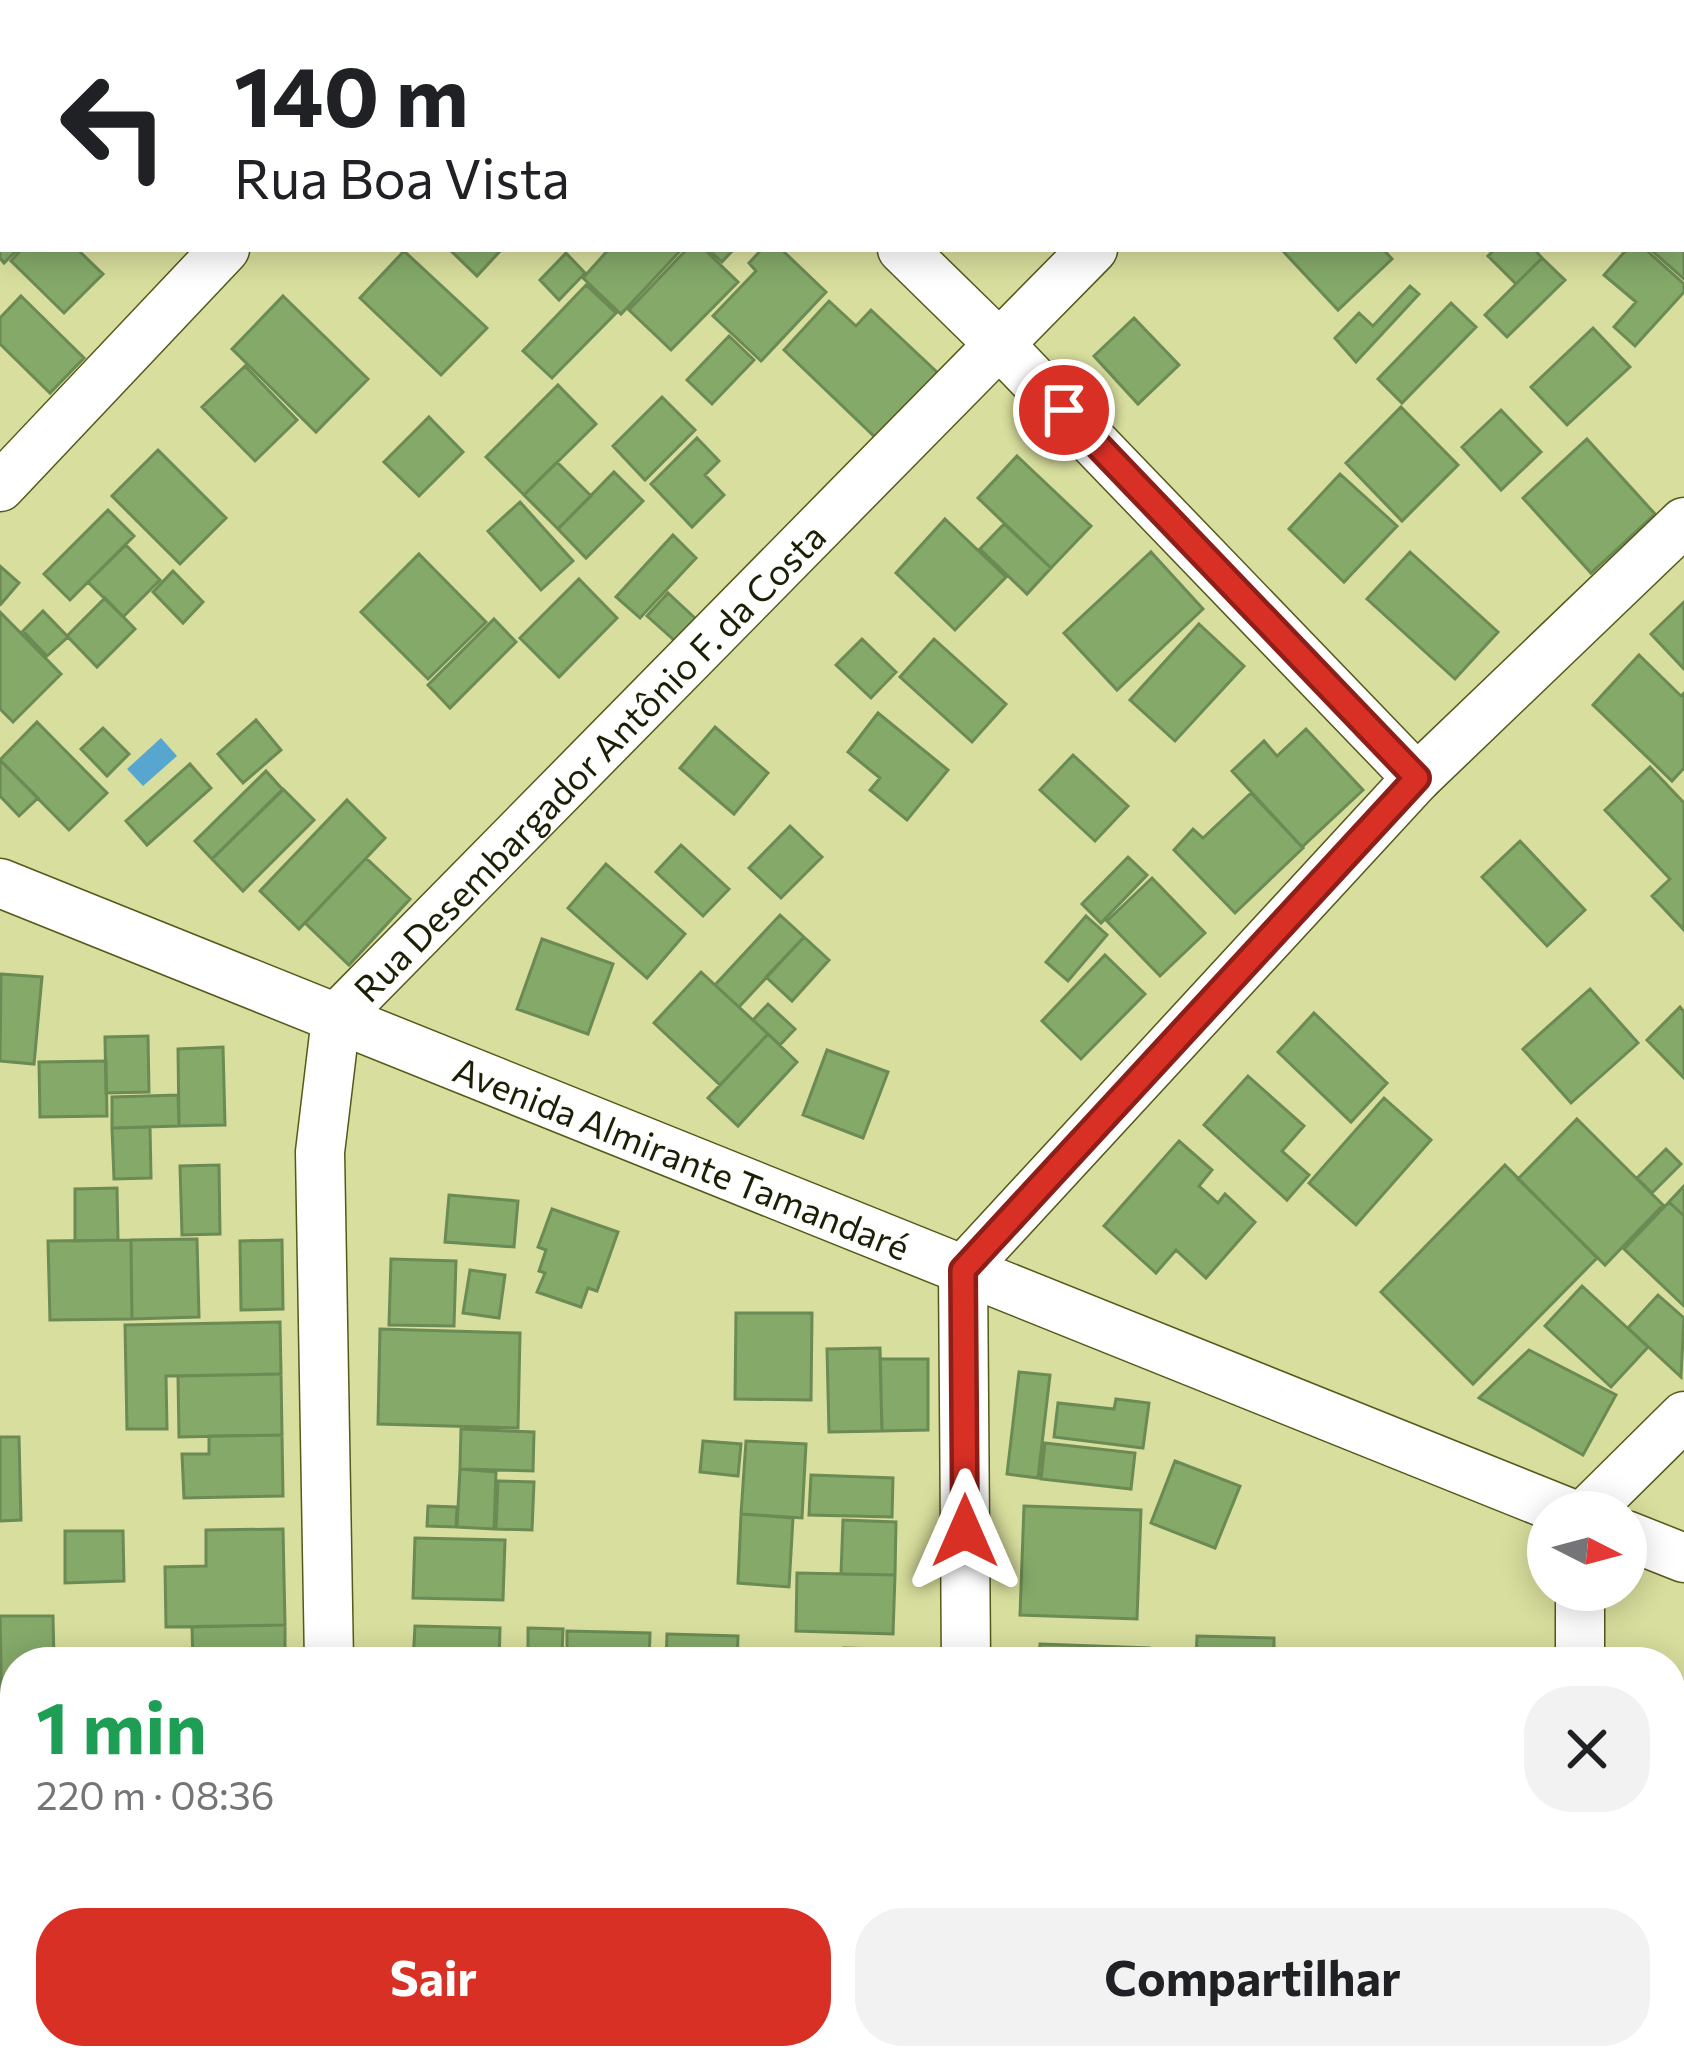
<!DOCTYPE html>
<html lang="pt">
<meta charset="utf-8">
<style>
:root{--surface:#fff;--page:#f2f2f2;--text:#202124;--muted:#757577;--accent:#d93025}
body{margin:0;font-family:Commissioner,sans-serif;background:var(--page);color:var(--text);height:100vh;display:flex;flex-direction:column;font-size:45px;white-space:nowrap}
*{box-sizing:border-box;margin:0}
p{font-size:39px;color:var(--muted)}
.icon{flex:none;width:66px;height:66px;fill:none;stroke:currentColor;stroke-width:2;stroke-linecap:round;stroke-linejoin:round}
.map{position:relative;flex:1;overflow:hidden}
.sheet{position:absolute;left:0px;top:1647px;width:1686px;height:423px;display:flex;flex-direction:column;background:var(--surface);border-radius:48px 48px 0 0;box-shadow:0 6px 30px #0003}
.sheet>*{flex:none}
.top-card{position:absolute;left:0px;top:0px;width:1686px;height:252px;box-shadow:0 6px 30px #0003;background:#fff;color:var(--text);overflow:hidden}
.needle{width:78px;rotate:96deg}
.controls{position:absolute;left:1527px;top:1491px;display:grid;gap:24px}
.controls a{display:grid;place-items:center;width:120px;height:120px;border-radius:50%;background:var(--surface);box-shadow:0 6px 30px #0003;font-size:60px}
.pin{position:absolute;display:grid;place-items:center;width:102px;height:102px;color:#fff;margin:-51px;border:6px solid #fff;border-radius:50%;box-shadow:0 3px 12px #0007}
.me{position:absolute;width:132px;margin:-66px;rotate:0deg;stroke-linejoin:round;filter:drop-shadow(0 0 9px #0008)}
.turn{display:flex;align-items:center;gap:42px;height:252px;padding:0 36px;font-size:54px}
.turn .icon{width:156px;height:156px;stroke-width:2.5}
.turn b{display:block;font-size:84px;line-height:102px}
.round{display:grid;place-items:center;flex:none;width:126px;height:126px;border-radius:48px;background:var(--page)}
.summary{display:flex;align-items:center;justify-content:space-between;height:204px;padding:0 36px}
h1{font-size:72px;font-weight:700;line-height:90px;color:#1e9e55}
.primary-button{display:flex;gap:24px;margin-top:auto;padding:24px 36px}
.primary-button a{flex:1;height:138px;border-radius:48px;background:var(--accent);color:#fff;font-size:48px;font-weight:700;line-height:138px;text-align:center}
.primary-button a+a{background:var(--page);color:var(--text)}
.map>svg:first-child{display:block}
</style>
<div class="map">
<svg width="1684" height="2069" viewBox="0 0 1684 2069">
<rect width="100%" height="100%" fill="#d8de9d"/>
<path fill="#57a6cf" d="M161,738L177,756L143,786L127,769Z"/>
<path fill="#84a969" stroke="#6b8a54" stroke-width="3" d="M246,0H304L307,3H244Z
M355,0H414L411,3Z
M943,0H1192L1195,3H946Z
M1426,0H1523L1526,3H1429Z
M1618,0H1667L1615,3Z
M1684,181V279L1650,249H1683Z
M0,218L3,249H18L4,263L0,258Z
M22,249H77L103,274L64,313L11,261Z
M449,249H502L477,276Z
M609,249H682L621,314L583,278Z
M687,249H704L738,282L671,350L629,310Z
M708,249H734L722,262Z
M762,249H781L826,292L761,361L713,316L756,271L749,263Z
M1281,249H1383L1392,259L1338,310Z
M1495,249H1534L1542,258L1516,284L1488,256Z
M1627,249H1645L1684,284V292L1635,346L1614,327L1636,302L1604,275Z
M404,251L487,328L441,375L360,298Z
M566,253L585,273L559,300L540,280Z
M1542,258L1565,280L1507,337L1485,315Z
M586,285L616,313L552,378L523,351Z
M1410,286L1419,294L1356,362L1335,338L1359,313L1373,326Z
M21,296L84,358L50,393L0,344V318Z
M283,296L368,379L316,432L232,349Z
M829,301L856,326L871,310L938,373L877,439L784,350Z
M1451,303L1476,327L1402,403L1378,379Z
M1134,318L1179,365L1138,404L1094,356Z
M1593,328L1630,367L1567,425L1531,387Z
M729,336L754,360L712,404L687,380Z
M245,366L297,420L255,461L202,407Z
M558,385L596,424L524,495L486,457Z
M662,397L695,430L645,480L613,446Z
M1401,407L1458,465L1402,521L1346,463Z
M1501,410L1541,452L1501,490L1462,447Z
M429,417L463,452L419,496L384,462Z
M697,438L719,461L705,475L724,495L692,527L651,484Z
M1587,439L1655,514L1591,573L1523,498Z
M158,450L226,518L180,564L112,496Z
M1017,456L1091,526L1051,568L978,498Z
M557,462L591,496L558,529L524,495Z
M614,472L643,501L586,558L558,529Z
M1340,474L1397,526L1344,582L1289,529Z
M520,502L573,561L541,590L488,531Z
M108,510L134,536L70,600L44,574Z
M945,519L1006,577L955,630L896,573Z
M1004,524L1051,568L1027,594L980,549Z
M673,535L696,558L640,618L616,597Z
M126,545L160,580L123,617L88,582Z
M1151,552L1203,609L1117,690L1064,633Z
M1410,552L1498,632L1455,679L1367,599Z
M419,554L486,622L428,679L361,612Z
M0,566L19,583L1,604L0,602Z
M173,571L203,602L183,623L153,592Z
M579,579L617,618L559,677L520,638Z
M668,593L696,619L675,641L647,616Z
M105,598L135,629L97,667L67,636Z
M1684,602V669L1651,634Z
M43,611L68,637L47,656L23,631Z
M0,612L61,674L13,722L0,709Z
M494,619L516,642L450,708L428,685Z
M1199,624L1244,666L1175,741L1130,700Z
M862,639L896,672L871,698L836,665Z
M934,639L1006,704L972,742L900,677Z
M1639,655L1681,696L1684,693V768L1672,781L1593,705Z
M878,713L948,770L907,820L870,790L880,778L848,752Z
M256,720L281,750L243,783L218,754Z
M37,722L107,793L69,830L0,760Z
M715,727L768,773L734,814L680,768Z
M103,728L129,754L107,776L81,749Z
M1306,729L1363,790L1302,847L1232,771L1264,741L1277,756Z
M1073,755L1128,806L1095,841L1040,790Z
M0,760L38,798L19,816L0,796Z
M190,764L211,788L147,845L126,821Z
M1650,767L1684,803V930L1652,896L1670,879L1605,810Z
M266,771L283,790L212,859L195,841Z
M283,789L314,820L243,891L212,859Z
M1251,793L1303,848L1235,913L1174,850L1193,829L1203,838Z
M347,800L385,838L299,929L260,891Z
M790,826L822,857L781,898L749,868Z
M1520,841L1585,910L1547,946L1482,877Z
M681,845L729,889L703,916L656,872Z
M1128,857L1147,875L1101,923L1082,904Z
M366,858L410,899L349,965L305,923Z
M606,864L685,934L647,978L568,908Z
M1152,878L1205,933L1160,976L1107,921Z
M780,915L804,937L739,1007L715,985Z
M1086,916L1107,935L1068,981L1046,962Z
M804,937L829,960L792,1001L766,977Z
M542,939L613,964L588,1034L517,1009Z
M1105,955L1145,994L1081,1059L1042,1021Z
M701,972L768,1034L720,1085L654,1023Z
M1,974L42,977L34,1064L0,1061Z
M1590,989L1638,1043L1571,1103L1523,1049Z
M768,1004L795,1029L780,1045L753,1020Z
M1680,1007L1684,1012V1078L1647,1040Z
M1314,1013L1387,1083L1351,1122L1278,1052Z
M768,1034L797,1062L738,1126L708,1098Z
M148,1036L149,1092L106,1093L105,1037Z
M223,1047L225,1125L179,1126L178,1049Z
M827,1050L888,1072L863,1138L803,1115Z
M106,1061L107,1116L40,1117L39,1062Z
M1248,1076L1304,1126L1282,1151L1309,1175L1287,1200L1204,1125Z
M178,1095L179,1126L112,1128V1097Z
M1384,1098L1431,1140L1356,1225L1309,1183Z
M1577,1119L1663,1205L1605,1265L1518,1179Z
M150,1127L151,1178L114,1179L112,1128Z
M1179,1141L1212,1170L1199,1186L1218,1203L1225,1194L1255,1222L1206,1278L1176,1250L1156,1273L1104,1226Z
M1666,1149L1681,1164L1652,1193L1637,1178Z
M219,1165L220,1234L182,1235L180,1166Z
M1505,1165L1597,1258L1473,1384L1381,1292Z
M1684,1186V1216L1669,1202Z
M117,1188L118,1240L75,1241V1189Z
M449,1195L518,1201L514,1247L445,1242Z
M1669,1202L1684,1216V1306L1624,1249Z
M552,1209L618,1232L597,1291L588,1288L581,1307L537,1292L545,1273L539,1271L546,1250L538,1247Z
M197,1239L199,1317L132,1319L131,1240Z
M131,1240L132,1319L50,1320L48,1241Z
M282,1240L283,1309L241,1310L240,1241Z
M391,1259L456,1261L454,1326L389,1325Z
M470,1270L505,1275L499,1318L463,1313Z
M1582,1286L1648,1347L1611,1387L1545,1326Z
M1658,1295L1684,1318L1681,1377L1628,1328Z
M736,1313H812L811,1400L735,1399Z
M280,1322L281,1374L166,1376L167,1429H127L125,1325Z
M380,1329L520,1333L518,1428L378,1424Z
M880,1348L882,1431L829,1432L827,1349Z
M1529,1350L1616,1395L1583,1455L1479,1398Z
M880,1359H928V1430L882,1431Z
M1019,1372L1050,1375L1038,1478L1007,1474Z
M281,1374L282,1435L179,1437L178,1376Z
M1116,1399L1149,1403L1143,1448L1054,1437L1058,1403L1114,1409Z
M461,1429L534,1432L533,1471L460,1469Z
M282,1435L283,1496L184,1498L182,1454H209V1436Z
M0,1437H19L21,1520L0,1521Z
M703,1441L741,1444L738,1476L700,1472Z
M746,1441L806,1444L802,1518L741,1514Z
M1045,1443L1135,1453L1131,1489L1041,1479Z
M1175,1461L1240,1486L1215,1548L1151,1523Z
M460,1469L496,1472L494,1529L457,1527Z
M811,1475L893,1478L892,1517L809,1515Z
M498,1481L534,1482L532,1530L496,1529Z
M428,1506L457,1507L456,1527L427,1526Z
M1024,1506L1141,1510L1137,1619L1020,1615Z
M741,1514L793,1518L789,1587L738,1583Z
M843,1520L896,1522L895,1575L841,1574Z
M283,1529L285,1625L166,1627L165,1567L206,1566V1530Z
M65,1531H123L124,1581L65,1583Z
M415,1538L505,1540L503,1600L413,1598Z
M797,1573L895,1575L893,1634L796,1631Z
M0,1616H53L54,1662H15V1719H2Z
M285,1625V1662H193L192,1627Z
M415,1626L500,1628L499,1662H413Z
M528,1628L563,1629L562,1656L528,1655Z
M567,1631L650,1633L649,1662L567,1661Z
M667,1634L738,1636L737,1662H666Z
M1197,1636L1274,1638V1662H1196Z
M1040,1644L1149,1648L1148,1662H1039Z
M844,1648L909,1650V1662H844Z
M0,1719H15V1822L0,1823Z
M0,1838H6L8,1917H0Z
M1671,1976H1684L1681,2055L1671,2054Z
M54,2055H105V2069H55Z
M143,2055H197L198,2069H143Z
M197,2055H242L243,2069H198Z
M242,2055H318V2069H243Z
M428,2055H514L513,2069H427Z
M637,2055H672V2060L637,2059Z
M674,2055H765V2069H674Z
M770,2055H809L808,2069H770Z
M847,2055H910V2069H846Z
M1066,2055H1121V2069H1066Z
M1201,2055H1294L1293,2069H1200Z
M1313,2055H1384L1383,2069H1312Z
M1491,2055H1545L1544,2069H1490Z
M1620,2055L1651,2056L1650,2069H1619Z
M577,2058L672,2060V2069H576Z
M1656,2060L1681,2063L1680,2069H1655Z"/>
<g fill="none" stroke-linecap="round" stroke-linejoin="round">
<defs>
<g id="minor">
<path d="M645,0L649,3"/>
<path d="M458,3L460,0"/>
<path d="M1336,3L1339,0"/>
<path d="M902,249L999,344L1417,778"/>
<path d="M0,487L225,249"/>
<path id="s1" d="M0,883L1567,1512"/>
<path d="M1587,1512L1684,1416"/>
<path d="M1626,1535L1684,1558"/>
<path id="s2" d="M329,1662L320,1152L336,1018L1093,249"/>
<path d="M966,1662L963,1270L1417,778L1684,522"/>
<path d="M1580,1662V1590"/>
<path d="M0,1970H15"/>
<path d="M339,2055L340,2069"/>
<path d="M968,2055V2069"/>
<path d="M1580,2055L1581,2069"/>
</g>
</defs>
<use href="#minor" stroke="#555919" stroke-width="51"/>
<use href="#minor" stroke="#fff" stroke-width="48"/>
</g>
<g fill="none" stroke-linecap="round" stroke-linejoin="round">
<defs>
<path id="route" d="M965,1531L963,1270L1417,778L1064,410"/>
</defs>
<use href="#route" stroke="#8d1f18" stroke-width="30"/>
<use href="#route" stroke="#d93025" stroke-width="21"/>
</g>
<g text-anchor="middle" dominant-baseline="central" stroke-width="9" stroke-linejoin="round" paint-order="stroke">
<g font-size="36" fill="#1d1f05" stroke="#d8de9d">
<text stroke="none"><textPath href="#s2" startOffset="1005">Rua Desembargador Antônio F. da Costa</textPath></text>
<text stroke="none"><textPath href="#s1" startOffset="735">Avenida Almirante Tamandaré</textPath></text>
</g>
</g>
</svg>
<div class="controls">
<a><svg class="needle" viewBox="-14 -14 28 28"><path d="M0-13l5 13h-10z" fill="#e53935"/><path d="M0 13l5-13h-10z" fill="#757577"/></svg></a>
</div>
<div class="pin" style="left:1064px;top:410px;background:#d93025"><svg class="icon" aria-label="arrive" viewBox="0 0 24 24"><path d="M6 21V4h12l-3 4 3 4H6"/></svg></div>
<svg class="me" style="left:965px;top:1531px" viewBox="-20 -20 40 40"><path d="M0-17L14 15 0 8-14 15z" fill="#d93025" stroke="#fff" stroke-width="4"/></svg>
<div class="top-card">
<div class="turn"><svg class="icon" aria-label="left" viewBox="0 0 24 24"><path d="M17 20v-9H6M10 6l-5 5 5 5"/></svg><div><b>140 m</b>Rua Boa Vista</div></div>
</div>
<section class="sheet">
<div class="summary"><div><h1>1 min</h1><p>220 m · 08:36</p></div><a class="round"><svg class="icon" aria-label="close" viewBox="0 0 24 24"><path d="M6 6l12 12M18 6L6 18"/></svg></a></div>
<div class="primary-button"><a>Sair</a><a>Compartilhar</a></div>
</section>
</div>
